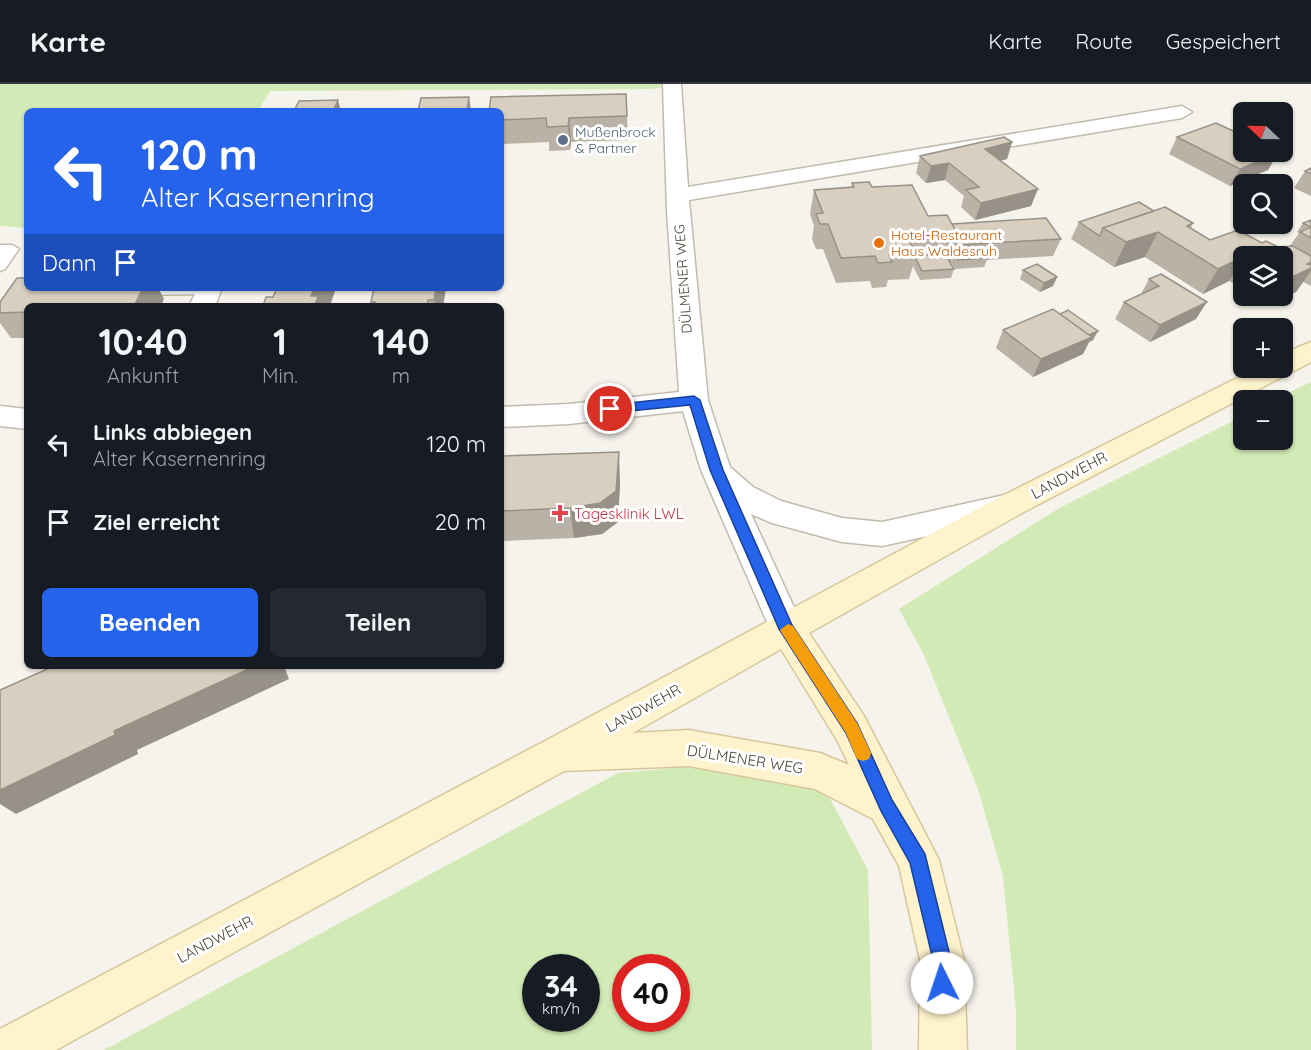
<!DOCTYPE html>
<html lang="de">
<meta charset="utf-8">
<style>
:root{--surface:#171b24;--page:#242831;--text:#f1f3f6;--muted:#9ea1a6;--line:#363941;--accent:#2563eb}
body{margin:0;font-family:Quicksand,sans-serif;background:var(--page);color:var(--text);height:100vh;display:flex;flex-direction:column;font-size:22px;white-space:nowrap}
*{box-sizing:border-box;margin:0}
p{font-size:20px;color:var(--muted)}
.icon{flex:none;width:33px;height:33px;fill:none;stroke:currentColor;stroke-width:2;stroke-linecap:round;stroke-linejoin:round}
.map{position:relative;flex:1;overflow:hidden}
.sheet{position:absolute;left:24px;top:219px;width:480px;height:366px;display:flex;flex-direction:column;background:var(--surface);border-radius:9px;box-shadow:0 2px 4px #0004}
.sheet>*{flex:none}
.banner{position:absolute;left:24px;top:24px;width:480px;height:183px;border-radius:9px;box-shadow:0 2px 4px #0004;background:#2563eb;color:#fff;overflow:hidden}
.needle{width:39px;rotate:292deg}
.controls{position:absolute;left:1233px;top:18px;display:grid;gap:12px}
.controls a{display:grid;place-items:center;width:60px;height:60px;border-radius:9px;background:var(--surface);box-shadow:0 2px 4px #0004;font-size:30px}
.speed{position:absolute;left:522px;top:870px;display:flex;gap:12px;font-size:30px;font-weight:700;text-align:center}
.speed>*{display:grid;place-content:center;width:78px;height:78px;border-radius:50%;background:var(--surface);box-shadow:0 2px 4px #0004;line-height:1}
.speed small{font-size:15px;font-weight:400}
.speed .limit{border:9px solid #d22;background:#fff;color:#111}
.pin{position:absolute;display:grid;place-items:center;width:51px;height:51px;color:#fff;margin:-26px;border:3px solid #fff;border-radius:50%;box-shadow:0 2px 6px #0007}
.me{position:absolute;width:66px;margin:-33px;rotate:356deg;stroke-linejoin:round;filter:drop-shadow(0 0 4px #0008)}
.turn{display:flex;align-items:center;gap:21px;height:126px;padding:0 18px;font-size:27px}
.turn .icon{width:78px;height:78px;stroke-width:2.5}
.turn b{display:block;font-size:42px;line-height:51px}
.then{display:flex;align-items:center;height:57px;padding:0 18px;background:#0003;gap:12px;font-size:22px}
.eta{display:flex;justify-content:space-evenly;align-items:center;height:102px;text-align:center}
.eta b{font-size:36px;font-weight:800;line-height:42px}
.action{display:flex;gap:12px;margin-top:auto;padding:12px 18px}
.action a{flex:1;height:69px;border-radius:9px;background:var(--accent);color:#fff;font-size:24px;font-weight:800;line-height:69px;text-align:center}
.action a+a{background:var(--page);color:var(--text)}
ul{padding:0;list-style:none}
li{display:flex;align-items:center;gap:18px;height:78px;padding:0 18px}
li div{flex:1}
li b{display:block;font-size:22px}
li em{font-style:normal}
header{display:flex;align-items:center;gap:36px;box-sizing:border-box;height:84px;padding:0 30px;background:var(--surface);border-bottom:2px solid var(--line)}
header strong{font-size:28px}
nav{display:flex;gap:33px;margin-inline-start:auto;font-size:21px}
.map>svg:first-child{display:block}
</style>
<header>
<strong>Karte</strong>
<nav><a>Karte</a><a>Route</a><a>Gespeichert</a></nav>
</header>
<div class="map">
<svg width="1311" height="966" viewBox="0 0 1311 966">
<rect width="100%" height="100%" fill="#f6f3ec"/>
<path fill="#d2eab5" fill-rule="evenodd" d="M0,0H683L651,5L270,7L258,27H27V144L0,142Z
M1311,298V966H1016V927L1003,792L978,705L924,571L899,525L1061,423L1243,332L1244,356H1282V316H1273Z
M718,680L784,693L828,711L868,786L872,966H104L618,689ZM536,884H586V934H536ZM626,884H676V934H626Z"/>
<g fill="none" stroke-linecap="round" stroke-linejoin="round">
<defs>
<path id="lane" d="M0,161H12L19,165L5,185L0,187Z
M123,204H217L218,205L210,210L130,211L124,209Z"/>
<path id="street" d="M663,0H681L688,103L1182,22L1192,28L1182,34L689,116L708,316L730,383L753,403L781,417L842,434L882,438L1009,410L1020,414L1025,422L1020,430L1009,434L882,462L842,458L772,439L751,430L804,545L799,555L787,560L775,555L770,545L701,386L683,327L569,340L501,343V323L569,320L679,308L667,127Z
M198,204H222L215,222H189Z
M0,322L27,325V345L0,342Z"/>
<path id="secondary" d="M1311,258V278L1020,430L809,549L864,632L939,776L964,876L967,966H919L920,876L899,782L873,735L815,705L689,682L564,687L56,966H0V945L545,657L998,414L1257,284H1282V270ZM781,565L837,656L849,681L820,669L689,646L633,649Z"/>
</defs>
<use href="#lane" stroke="#c2bbae" stroke-width="3"/>
<use href="#street" stroke="#c2bbae" stroke-width="3"/>
<use href="#secondary" stroke="#d6c79b" stroke-width="3"/>
<use href="#lane" fill="#fff" fill-rule="evenodd"/>
<use href="#street" fill="#fff" fill-rule="evenodd"/>
<use href="#secondary" fill="#fff3cd" fill-rule="evenodd"/>
</g>
<path fill="#bab2a6" d="M501,27L627,32L628,56L571,58L570,66L549,67V58L501,60Z
M1177,53L1278,69L1268,86L1230,102L1169,70Z
M1012,58L1007,75L1001,77L1031,122L975,136L961,123L964,112L945,96L926,99L916,89L920,72Z
M1311,84V112L1294,104L1305,87Z
M852,99L872,103L928,132L952,140L1061,155L1053,172L987,176L984,183L955,185L951,178H950L954,185L951,194L920,196L913,182L909,195L888,196L886,203L872,204L870,197L836,199L823,165H816L812,155L814,142L810,130L814,106L851,104Z
M1154,127L1193,139L1191,144L1210,156L1262,159L1278,163L1290,162L1299,149L1297,148L1303,139L1311,136V202L1303,198L1296,208L1270,221L1254,212H1282V172H1244V205L1229,197L1203,210L1145,173L1114,183L1071,155L1079,138Z
M1023,186L1057,193L1053,202L1040,208L1020,195Z
M1161,190L1196,235L1150,258L1115,235L1124,218L1141,210L1149,195Z
M27,204H158L164,215L27,222V254H11L0,239V218Z
M374,204H446L443,222H372L371,218Z
M1003,246L1093,256L1089,258L1083,270L1033,293L996,264Z
M501,372L620,399L618,438L602,450L574,454L501,457Z"/>
<path fill="#979187" d="M469,13L471,27H467Z
M338,16L341,27L334,25Z
M569,34L571,58L570,66L568,42Z
M1012,58L1007,75L980,81L985,65Z
M1278,69L1268,86L1230,102L1240,85Z
M949,79L945,96L926,99L931,82Z
M1038,105L1031,122L975,136L981,119Z
M1158,148L1145,173L1114,183L1126,158Z
M1244,173V174L1229,197L1203,210L1218,185Z
M1311,178V187L1296,208L1270,221L1277,212H1282V203L1288,195L1307,180Z
M1057,193L1053,202L1040,208L1044,199Z
M143,204H158L164,215L161,222H134Z
M314,204H336L330,222H315L311,212Z
M436,204H446L443,222H435L434,216Z
M1207,218L1196,235L1150,258L1160,241Z
M1098,247L1093,256L1089,258L1083,270L1033,293L1041,275L1079,255Z
M619,368L620,399L618,438L602,450L574,454L570,424Z
M255,582H284L289,595L137,666L138,670L16,730L0,720V706L114,647Z"/>
<path fill="#d8cfc1" stroke="#979187" stroke-width="1.5" d="M626,10L627,32L569,34L568,42L547,43L546,34L501,36V27H489L491,13Z
M469,13L467,27H418L421,14Z
M338,16L334,25H364L363,27H294L299,17Z
M1216,39L1244,52V68H1275L1278,69L1240,85L1177,53Z
M1004,53L1012,58L985,65L1038,105L981,119L966,106L979,103L949,79L931,82L920,72Z
M1311,84V90L1305,87Z
M869,98L872,103L912,101L928,132L947,131L959,153L909,156L916,170L889,171L892,178L878,179L875,172L841,174L828,140H820L816,130L823,129L814,106L854,103L852,99Z
M1139,118L1154,127L1103,144L1100,152L1079,138Z
M1165,123L1193,139L1187,142L1210,156L1238,146L1262,159L1266,157L1278,163L1293,162L1311,172V178L1307,180L1311,181V184L1288,195L1282,193V172H1245L1218,185L1158,148L1126,158L1103,144Z
M1046,134L1061,155L957,161L959,153L952,140Z
M1311,136V143L1303,139Z
M1311,143V154L1300,148Z
M984,168L987,174L958,176L954,169Z
M945,170L954,185L922,187L915,173L916,172Z
M1037,180L1057,193L1044,199L1023,186Z
M1161,190L1207,218L1160,241L1124,218L1159,202L1149,195Z
M17,194H27V204H143L134,222H27V228L0,229V218Z
M277,204H314L311,212H318L315,222H263L266,213H273Z
M374,204H436L434,216H428L427,222H374L375,218H371Z
M1053,225L1092,253L1041,275L1003,246Z
M1068,226L1098,247L1089,251L1060,230Z
M619,368L616,407L600,419L570,424L501,427V372Z
M54,582H255L114,647L115,651L0,706V606Z"/>
<path fill="#2563eb" stroke="#184099" stroke-width="1.5" d="M694,312L700,316L723,386L792,541L857,639L892,716L925,770L951,876L952,899L949,905L942,908L936,905L933,876L910,779L881,727L846,649L779,545L710,386L690,321L610,329L604,325L610,321Z"/>
<path fill="#f59e0b" d="M788,540L793,542L857,639L871,669L869,675L863,677L857,675L846,649L783,551L780,546Z"/>
<circle fill="#5c6f8a" stroke="#fff" stroke-width="2" cx="563" cy="56" r="6"/>
<circle fill="#e8710a" stroke="#fff" stroke-width="2" cx="879" cy="159" r="6"/>
<path fill="#e0444e" stroke="#fff" stroke-width="2" d="M557 420h6v6h6v6h-6v6h-6v-6h-6v-6h6z"/>
<g text-anchor="middle" dominant-baseline="central" stroke-width="6" stroke-linejoin="round" paint-order="stroke">
<g font-size="14" fill="#4e5e75" stroke="#fff" text-anchor="start">
<text x="575" y="48">Mußenbrock<tspan x="575" dy="16">&amp; Partner</tspan></text>
</g>
<g font-size="14" fill="#c56008" stroke="#fff" text-anchor="start">
<text x="891" y="151">Hotel-Restaurant<tspan x="891" dy="16">Haus Waldesruh</tspan></text>
</g>
<g font-size="14" fill="#4b4439" stroke="#fff">
<text transform="translate(683 195) rotate(-94)">DÜLMENER WEG</text>
</g>
<g font-size="15" fill="#4b4439" stroke="#fff">
<text transform="translate(1069 391) rotate(-28)">LANDWEHR</text>
<text transform="translate(643 624) rotate(-29)">LANDWEHR</text>
<text transform="translate(745 675) rotate(9)">DÜLMENER WEG</text>
<text transform="translate(215 855) rotate(-28)">LANDWEHR</text>
</g>
<g font-size="15" fill="#be3a42" stroke="#fff" text-anchor="start">
<text x="574" y="429">Tagesklinik LWL</text>
</g>
</g>
</svg>
<div class="controls">
<a><svg class="needle" viewBox="-14 -14 28 28"><path d="M0-13l5 13h-10z" fill="#e53935"/><path d="M0 13l5-13h-10z" fill="#9ea1a6"/></svg></a>
<a><svg class="icon" aria-label="search" viewBox="0 0 24 24"><circle cx="10" cy="10" r="6"/><path d="M15 15l6 6"/></svg></a>
<a><svg class="icon" aria-label="layers" viewBox="0 0 24 24"><path d="M12 4l9 5-9 5-9-5zM3 14l9 5 9-5"/></svg></a>
<a>+</a>
<a>−</a>
</div>
<div class="speed"><div>34<small>km/h</small></div><div class="limit">40</div></div>
<div class="pin" style="left:610px;top:325px;background:#d93025"><svg class="icon" aria-label="arrive" viewBox="0 0 24 24"><path d="M6 21V4h12l-3 4 3 4H6"/></svg></div>
<svg class="me" style="left:942px;top:899px" viewBox="-20 -20 40 40"><circle r="19" fill="#fff"/><path d="M0-13L10 11 0 6-10 11z" fill="#2563eb"/></svg>
<div class="banner">
<div class="turn"><svg class="icon" aria-label="left" viewBox="0 0 24 24"><path d="M17 20v-9H6M10 6l-5 5 5 5"/></svg><div><b>120 m</b>Alter Kasernenring</div></div>
<div class="then">Dann<svg class="icon" aria-label="arrive" viewBox="0 0 24 24"><path d="M6 21V4h12l-3 4 3 4H6"/></svg></div>
</div>
<section class="sheet">
<div class="eta">
<div><b>10:40</b><p>Ankunft</p></div>
<div><b>1</b><p>Min.</p></div>
<div><b>140</b><p>m</p></div>
</div>
<ul>
<li><svg class="icon" aria-label="left" viewBox="0 0 24 24"><path d="M17 20v-9H6M10 6l-5 5 5 5"/></svg><div><b>Links abbiegen</b><p>Alter Kasernenring</p></div><em>120 m</em></li>
<li><svg class="icon" aria-label="arrive" viewBox="0 0 24 24"><path d="M6 21V4h12l-3 4 3 4H6"/></svg><div><b>Ziel erreicht</b></div><em>20 m</em></li>
</ul>
<div class="action"><a>Beenden</a><a>Teilen</a></div>
</section>
</div>
